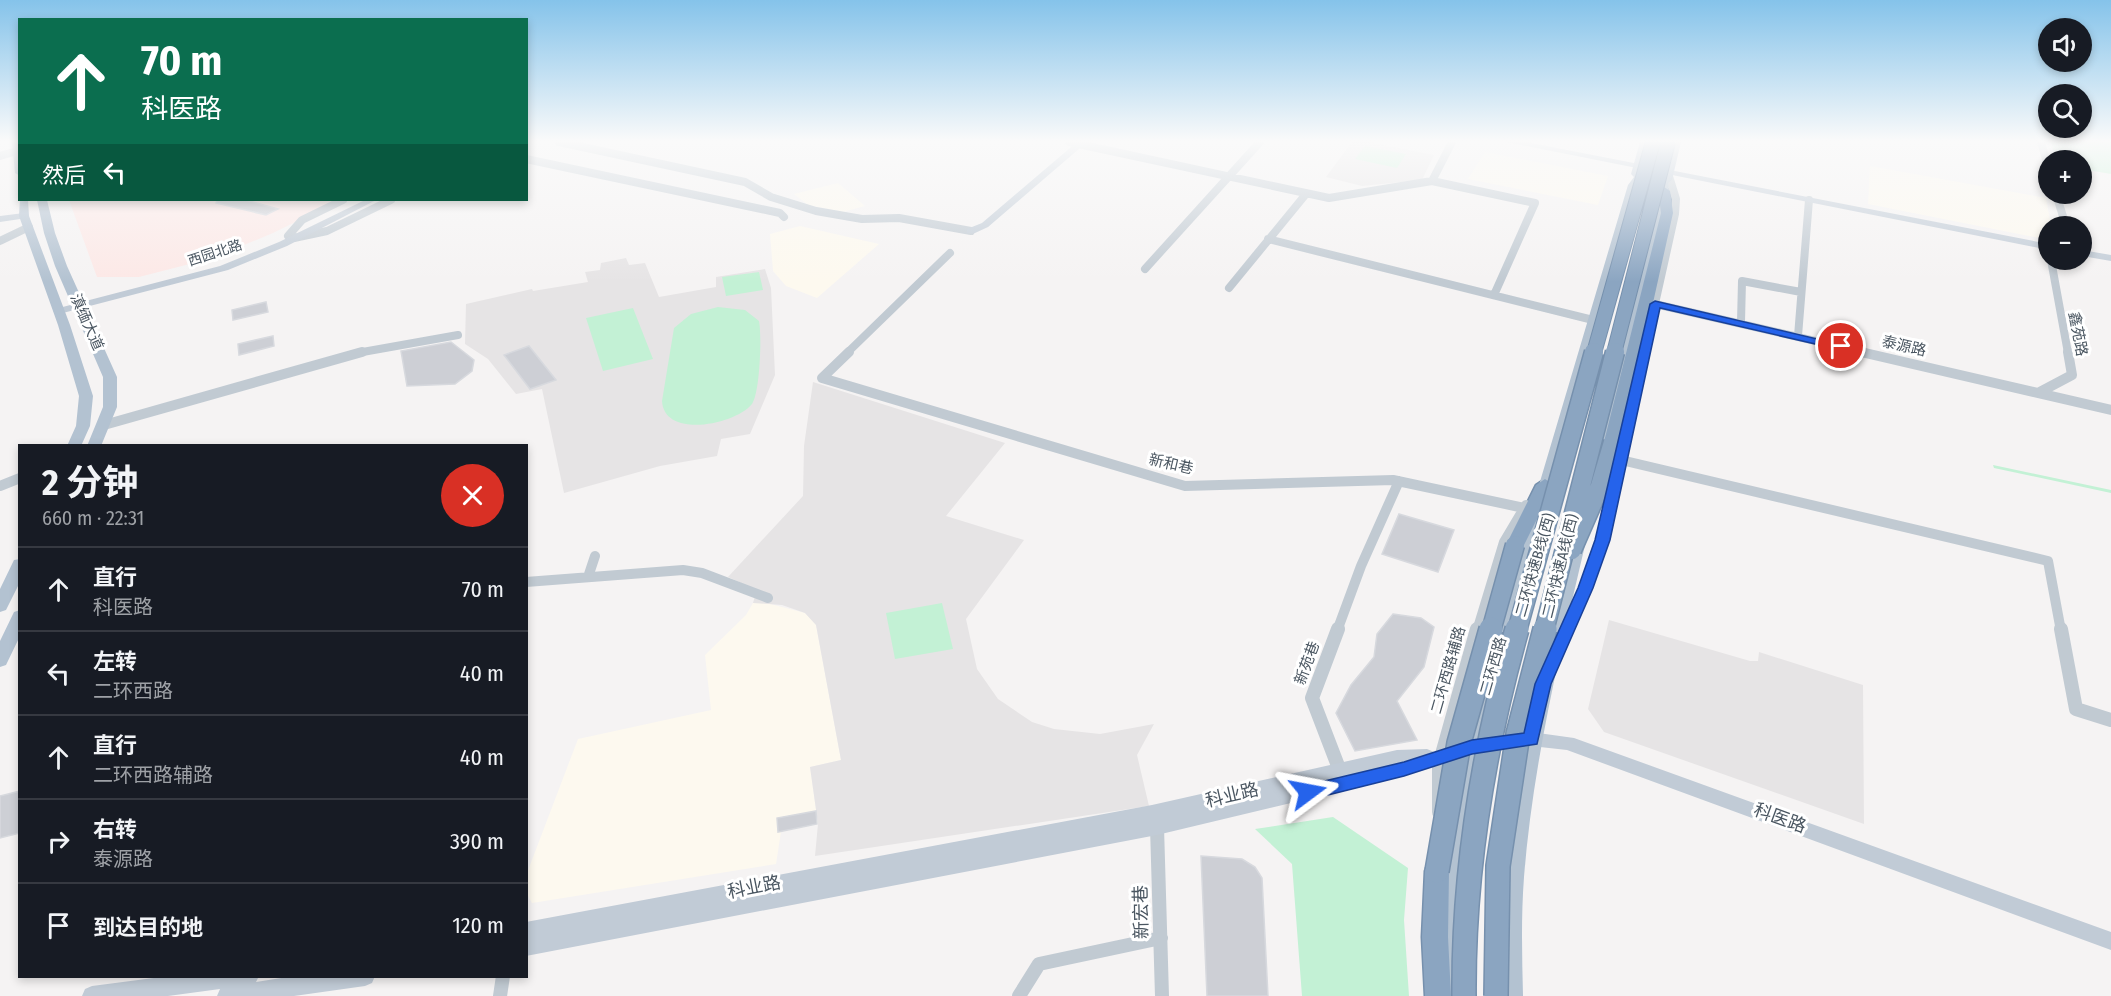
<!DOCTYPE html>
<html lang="zh">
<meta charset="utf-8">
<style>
:root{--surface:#171b24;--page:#20242c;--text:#f1f3f6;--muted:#9ea1a6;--line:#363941}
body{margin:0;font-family:"Fira Sans Condensed","Noto Sans SC",sans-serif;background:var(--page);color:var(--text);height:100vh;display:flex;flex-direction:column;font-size:22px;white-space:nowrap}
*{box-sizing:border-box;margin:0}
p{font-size:20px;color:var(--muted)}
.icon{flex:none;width:33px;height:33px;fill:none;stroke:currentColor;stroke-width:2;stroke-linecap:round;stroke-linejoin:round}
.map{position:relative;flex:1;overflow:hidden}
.details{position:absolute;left:18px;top:444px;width:510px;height:534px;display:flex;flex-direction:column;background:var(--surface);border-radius:0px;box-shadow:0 3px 9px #0003}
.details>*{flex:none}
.guide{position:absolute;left:18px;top:18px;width:510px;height:183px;border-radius:0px;box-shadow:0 3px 9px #0003;background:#0b6e4f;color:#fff;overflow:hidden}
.buttons{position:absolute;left:2038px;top:18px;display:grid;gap:12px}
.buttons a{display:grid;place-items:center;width:54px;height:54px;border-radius:50%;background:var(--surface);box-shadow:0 3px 9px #0003;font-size:30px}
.pin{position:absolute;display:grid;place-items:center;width:51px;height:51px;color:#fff;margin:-26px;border:3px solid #fff;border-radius:50%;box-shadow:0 2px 6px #0007}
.me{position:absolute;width:66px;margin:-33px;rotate:77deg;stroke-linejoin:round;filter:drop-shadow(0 0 4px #0008)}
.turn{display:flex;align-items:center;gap:21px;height:126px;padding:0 24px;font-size:27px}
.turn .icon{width:78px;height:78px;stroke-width:2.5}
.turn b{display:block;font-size:42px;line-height:51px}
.then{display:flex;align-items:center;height:57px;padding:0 24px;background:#0003;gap:12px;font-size:22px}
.round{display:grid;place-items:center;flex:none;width:63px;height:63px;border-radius:32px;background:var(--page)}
.overview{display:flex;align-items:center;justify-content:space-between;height:102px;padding:0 24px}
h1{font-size:36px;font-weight:700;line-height:45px}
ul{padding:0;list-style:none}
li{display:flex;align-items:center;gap:18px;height:84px;padding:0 24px;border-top:2px solid var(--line)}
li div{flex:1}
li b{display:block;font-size:22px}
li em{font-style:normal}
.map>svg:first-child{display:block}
</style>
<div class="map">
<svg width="2111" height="996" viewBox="0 0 2111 996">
<rect width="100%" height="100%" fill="#f5f3f3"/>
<path fill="#fdf9ef" d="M1485,152L1608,176L1598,205L1468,179Z
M1870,166L2046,198L2051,226L2049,240L1868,204Z
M838,183L865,206L843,212L808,205L794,194Z
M800,226L879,244L817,298L786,286L773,271L770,234Z
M763,602L805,613L816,625L841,760L810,767L818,824L781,832L776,864L532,903L527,894V873L578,739L711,710L705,655L746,615L753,603Z"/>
<path fill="#e6e4e5" d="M1352,142H1368L1434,155L1422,180L1362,186L1326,177Z
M626,258L629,265L645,263L659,297L716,287V277L765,269L771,288L775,375L750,434L721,439L717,456L660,466L564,493L542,389L516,394L488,359L465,344L466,304L532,289L533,291L588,282L585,272L600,270L601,263Z
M813,382L1005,443L946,516L1024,540L966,619L977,669L998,699L1032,722L1054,729L1100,734L1154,724L1137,755L1149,806L815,856L818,824L810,767L841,760L816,625L805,613L782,605L753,603L757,590L728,577L803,496L804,446Z
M1609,620L1750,661H1758L1759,652L1863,685L1864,824L1604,732L1588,709Z"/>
<path fill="#fce8e6" d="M69,200H340L273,233L213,258L139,277H97Z"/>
<path fill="#c3f1d5" d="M2051,142H2111V174L2082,169V160H2056Z
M1365,146L1406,154L1397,168L1355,159Z
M759,272L763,290L726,296L722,277Z
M718,307L745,310L759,321C762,335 760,393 752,404C735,425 664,439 662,401L674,328L691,314Z
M633,308L653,359L603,371L586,318Z
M1993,465L2111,490V493L1994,468Z
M942,603L953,649L895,659L886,613Z
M1333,817L1408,868L1404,920L1409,996H1302L1292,864L1255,829Z"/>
<path fill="#cdcfd5" stroke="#d7d9de" stroke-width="1.5" d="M217,200H246L278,209L266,215L216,203Z
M266,302L268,312L233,320L232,310Z
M273,336L274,346L239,355L238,344Z
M451,342L474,360L472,371L455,384L407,386L401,351Z
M529,346L556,380L530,389L504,355Z
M1399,514L1454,530L1438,572L1382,554Z
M1393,614L1421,618L1434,627L1424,667L1397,701L1417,740L1355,751L1336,713L1351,685L1374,657L1377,634Z
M20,791V833L0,838V796Z
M816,811L817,824L778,832L777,818Z
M1201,856L1242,859L1255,867L1262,878L1268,996H1207Z"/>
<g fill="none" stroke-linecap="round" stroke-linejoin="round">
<defs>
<path id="highway" d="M1664,187L1670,191L1673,213L1622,442L1613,447L1604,442L1661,213L1658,191Z
M1545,479L1554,485L1524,545L1522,550H1508L1506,545L1536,485Z
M1437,860L1446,863L1449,871L1448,937L1451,996H1425L1422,937L1425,871L1428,863Z"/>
</defs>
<use href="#highway" stroke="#7690ad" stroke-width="3"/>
<path stroke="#c1cad2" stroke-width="8" d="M559,142L745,182L771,197L816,211L862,219L899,218L971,231
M1069,142L1329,198L1432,181L1452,142
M2041,142L2049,170
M0,156L17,151
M526,159L780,213L784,217
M1432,181L1535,203L1494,295
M2056,194L2066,226
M288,236L302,220L343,200
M294,238L327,231L391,200
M1268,239L1593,320
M0,241L29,227
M2051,260L2068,353
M1145,269L1260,142
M1229,288L1306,194
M1655,304L1867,353
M1741,322L1742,281L1801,292
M1798,336L1809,200
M357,353L458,335
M847,353L950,253
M1644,353L1675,214L1676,199L1668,173"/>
<path stroke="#c1cad2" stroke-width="10" d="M849,352L822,378L1185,486L1393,480L1524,508
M1861,352L2111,410
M2038,393L2072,375L2068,352
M104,425L362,352
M1621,460L2048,561L2061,631
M0,486L20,478
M588,577L595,556
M526,582L683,570L702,573L768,598
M1337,631L1361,566L1399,481
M1477,631L1504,542L1526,505
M1567,631L1605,531L1645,352"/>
<path stroke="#c1cad2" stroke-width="14" d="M1338,629L1312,698L1340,771
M2061,629L2076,709L2111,720
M1558,651L1567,629
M1439,812V765L1477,629
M1157,827L1162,996
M500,996L503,976
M1019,996L1039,964L1161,938"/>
<path fill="#c1cbd6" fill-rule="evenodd" d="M1077,142H1087L988,227L975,233H967V229L982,223Z
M1506,142H1526L2049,244V250Z
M365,200H376L287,246L228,270L59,314L53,311L55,309L220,266L279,242Z
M24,213L29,216L27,218L0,222V216Z
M2082,250L2111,255V261L2082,256Z
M1531,732L1574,738L2111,932V950L1567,750L1531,746L1483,753L1477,751L1475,746L1477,741L1483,739Z
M1461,743L1467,745L1469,750L1467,755L1404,776L1157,835L526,956V922L1152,805L1397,750L1427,749L1434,752Z
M169,976H259L256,982L294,976H375L372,983L365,986L294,996H217L220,989L168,996H82L85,989L92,986Z"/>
<path fill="#b3c2d1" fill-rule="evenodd" d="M12,142H20V176L15,173Z
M1640,142H1650L1645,161L1649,159L1654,162L1638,185L1487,721C1468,812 1457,903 1459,996H1437C1436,903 1448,812 1469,721L1628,185L1634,177L1631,174Z
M1671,142H1681L1672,180L1668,183L1669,191L1599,486L1592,491L1585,486L1659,191L1656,165L1661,162L1666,164Z
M20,198L28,200L29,216L70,325L93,396L90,426L81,446H67L76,426L79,396L58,325L19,216Z
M37,200H47L55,233L67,266L117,377V407L101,446H87L103,407V377L55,266L44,233Z
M1578,536L1586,541C1560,652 1533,763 1524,877C1521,917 1522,956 1523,996H1501C1500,956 1500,917 1504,877C1514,763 1542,652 1570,541Z
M20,559V582L6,610L0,612V589L14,560Z
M20,610V636L6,665L0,667V641L14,612Z"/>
<use href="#highway" fill="#8ba5c1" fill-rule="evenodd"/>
<defs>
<path id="highway-bridge-far2" d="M1594,353L1653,142
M1614,353L1668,142"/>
<path id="highway-bridge-far1" d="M1572,550L1600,486L1613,442
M1491,631L1515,545
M1517,631L1594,352
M1544,631L1615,352"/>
<path id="highway-bridge" d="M1437,871L1459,743L1491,629
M1464,996C1463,870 1483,750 1517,629
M1496,996L1498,866L1518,734L1545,629"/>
</defs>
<use href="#highway-bridge-far2" stroke="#7690ad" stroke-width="16" stroke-linecap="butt"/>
<use href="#highway-bridge-far1" stroke="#7690ad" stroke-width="21" stroke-linecap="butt"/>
<use href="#highway-bridge" stroke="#7690ad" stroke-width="26" stroke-linecap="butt"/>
<use href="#highway-bridge-far2" stroke="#8ba5c1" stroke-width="14"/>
<use href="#highway-bridge-far1" stroke="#8ba5c1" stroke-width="18"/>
<use href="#highway-bridge" stroke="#8ba5c1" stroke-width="23"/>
</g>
<linearGradient id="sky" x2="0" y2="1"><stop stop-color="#85c3ea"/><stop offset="0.5" stop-color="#fafafa"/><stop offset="1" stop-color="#fafafa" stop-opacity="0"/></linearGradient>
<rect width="2111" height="282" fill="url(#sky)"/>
<path fill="#2563eb" stroke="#184099" stroke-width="1.5" d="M1655,301L1847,346L1841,350L1660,308L1610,540L1593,588L1551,684L1537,744L1472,754L1404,776L1308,800L1302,798L1299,792L1302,787L1308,785L1404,762L1472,740L1524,733L1535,684L1578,588L1595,540L1650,304Z"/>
<g text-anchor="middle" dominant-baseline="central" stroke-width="6" stroke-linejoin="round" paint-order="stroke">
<g font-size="14" fill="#4a5661" stroke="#fff">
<text transform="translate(215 253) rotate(-18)">西园北路</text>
</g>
<g font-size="15" fill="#4a5661" stroke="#fff">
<text transform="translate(87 322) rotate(66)">滇缅大道</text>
<text transform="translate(2078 334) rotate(79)">鑫苑路</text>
<text transform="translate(1904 346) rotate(13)">泰源路</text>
<text transform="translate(1171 464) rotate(13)">新和巷</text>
<text transform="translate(1535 565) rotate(-74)">二环快速B线(西)</text>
<text transform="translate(1560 566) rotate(-76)">二环快速A线(西)</text>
<text transform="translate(1307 663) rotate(-70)">新苑巷</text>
<text transform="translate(1493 666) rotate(-74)">二环西路</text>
<text transform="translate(1448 670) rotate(-74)">二环西路辅路</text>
</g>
<g font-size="18" fill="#4a5661" stroke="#fff">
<text transform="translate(1232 795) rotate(-13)">科业路</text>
<text transform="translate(1780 818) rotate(20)">科医路</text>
<text transform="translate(754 887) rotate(-11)">科业路</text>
<text transform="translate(1141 912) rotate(-91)">新宏巷</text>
</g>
</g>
</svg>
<div class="buttons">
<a><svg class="icon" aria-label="sound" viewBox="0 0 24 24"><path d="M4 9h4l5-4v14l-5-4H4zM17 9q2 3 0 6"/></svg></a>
<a><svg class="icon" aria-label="search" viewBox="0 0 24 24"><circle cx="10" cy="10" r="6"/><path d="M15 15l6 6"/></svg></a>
<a>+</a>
<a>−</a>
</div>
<div class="pin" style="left:1841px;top:346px;background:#d93025"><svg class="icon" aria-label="arrive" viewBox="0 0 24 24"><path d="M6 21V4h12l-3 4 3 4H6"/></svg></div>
<svg class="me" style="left:1308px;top:792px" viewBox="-20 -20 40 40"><path d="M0-17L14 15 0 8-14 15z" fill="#2563eb" stroke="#fff" stroke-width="4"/></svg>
<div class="guide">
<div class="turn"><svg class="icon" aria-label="ahead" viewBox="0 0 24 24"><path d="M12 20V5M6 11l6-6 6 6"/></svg><div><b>70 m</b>科医路</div></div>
<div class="then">然后<svg class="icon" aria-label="left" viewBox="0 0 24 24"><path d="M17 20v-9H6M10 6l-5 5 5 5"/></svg></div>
</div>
<section class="details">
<div class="overview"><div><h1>2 分钟</h1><p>660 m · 22:31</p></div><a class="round" style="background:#d93025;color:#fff"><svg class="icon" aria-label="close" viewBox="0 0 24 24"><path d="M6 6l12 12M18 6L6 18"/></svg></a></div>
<ul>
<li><svg class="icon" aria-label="ahead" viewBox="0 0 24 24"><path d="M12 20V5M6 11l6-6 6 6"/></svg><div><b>直行</b><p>科医路</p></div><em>70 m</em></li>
<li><svg class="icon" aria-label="left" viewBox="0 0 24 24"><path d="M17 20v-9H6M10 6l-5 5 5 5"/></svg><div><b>左转</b><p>二环西路</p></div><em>40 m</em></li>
<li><svg class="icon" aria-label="ahead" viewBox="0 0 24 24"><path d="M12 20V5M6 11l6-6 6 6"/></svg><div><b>直行</b><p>二环西路辅路</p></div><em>40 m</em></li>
<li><svg class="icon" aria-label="right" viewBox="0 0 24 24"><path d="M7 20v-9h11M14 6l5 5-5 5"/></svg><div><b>右转</b><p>泰源路</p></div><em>390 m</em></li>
<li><svg class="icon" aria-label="arrive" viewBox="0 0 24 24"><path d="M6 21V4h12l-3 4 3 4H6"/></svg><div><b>到达目的地</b></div><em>120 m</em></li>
</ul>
</section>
</div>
